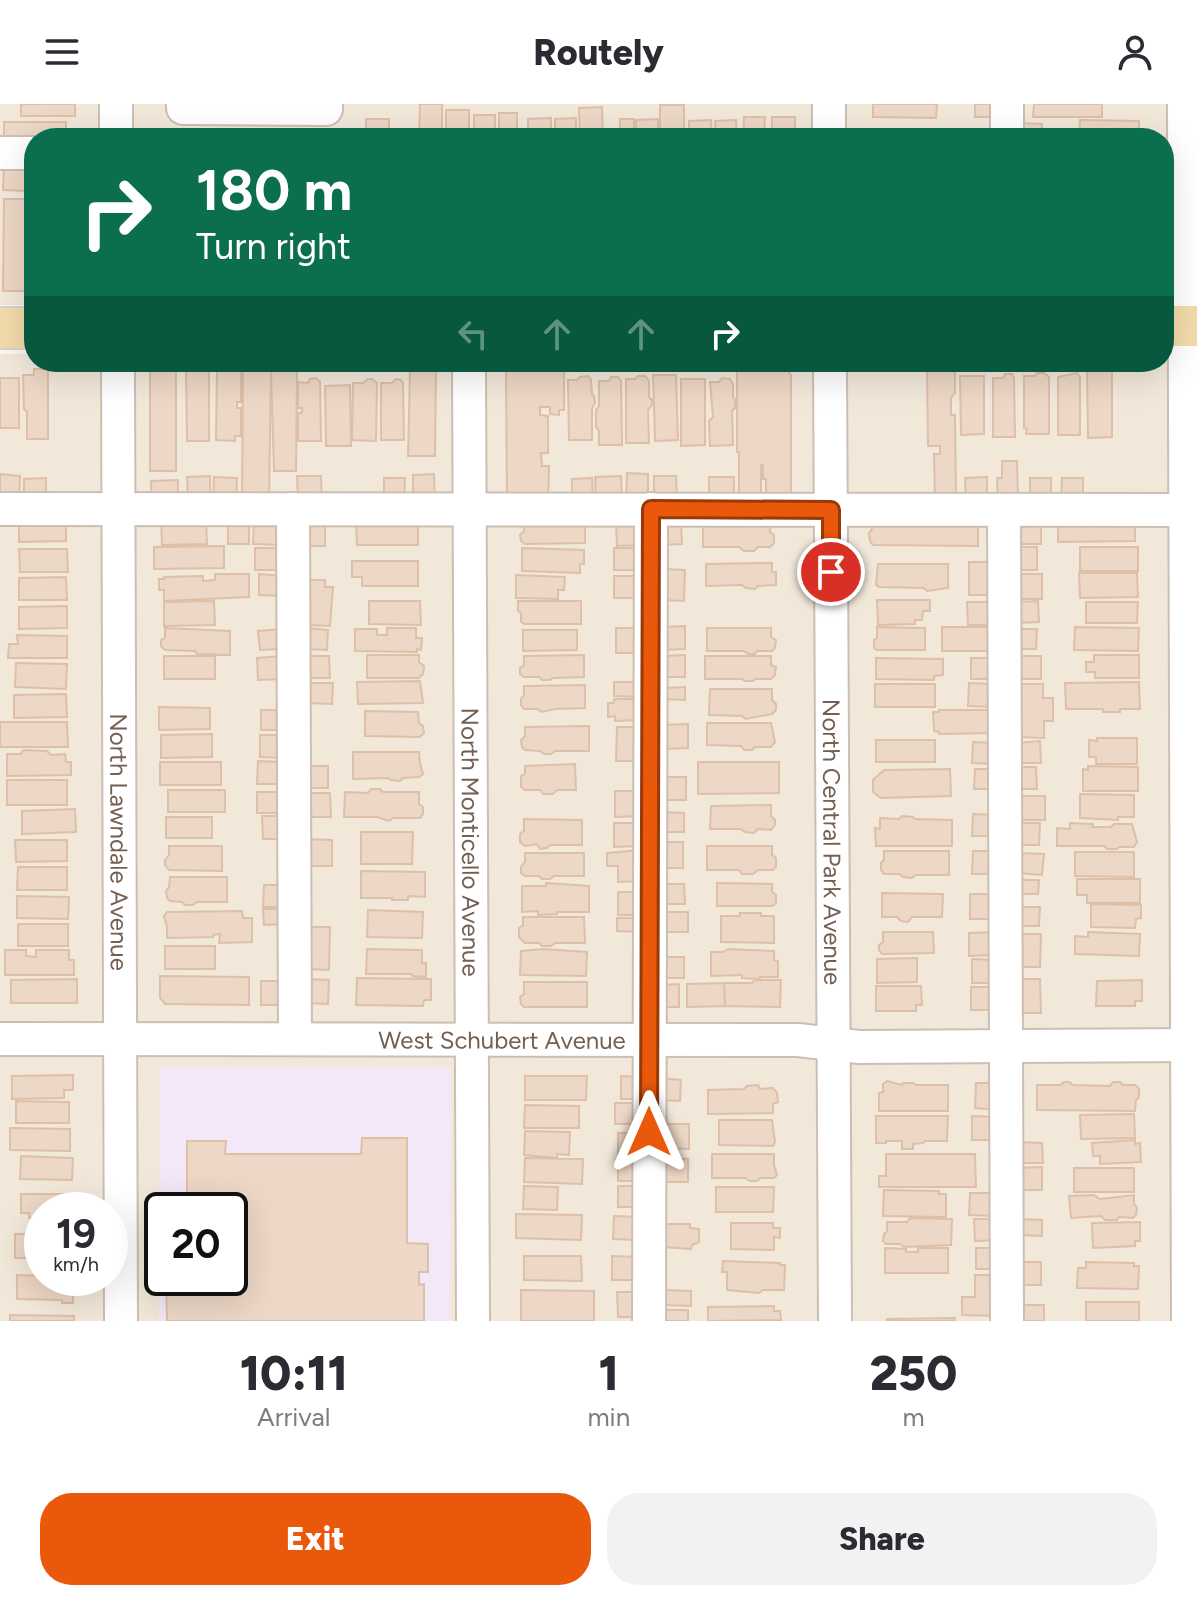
<!DOCTYPE html>
<style>
:root{--surface:#fff;--page:#f2f2f3;--text:#2b2b33;--muted:#7c7c81;--accent:#ea580c}
body{margin:0;font-family:Figtree,sans-serif;background:var(--page);color:var(--text);height:100vh;display:flex;flex-direction:column;font-size:30px;white-space:nowrap}
*{box-sizing:border-box;margin:0}
p{font-size:26px;color:var(--muted)}
.icon{flex:none;width:44px;height:44px;fill:none;stroke:currentColor;stroke-width:2;stroke-linecap:round;stroke-linejoin:round}
.map{position:relative;height:1217px;overflow:hidden}
.side{display:flex;flex-direction:column;background:var(--surface);flex:1}
.side>*{flex:none}
.guide{position:absolute;left:24px;top:24px;width:1150px;height:244px;border-radius:32px;box-shadow:0 8px 32px #0002;background:#0b6e4f;color:#fff;overflow:hidden}
.speed{position:absolute;left:24px;top:1088px;display:flex;gap:16px;font-size:40px;font-weight:700;text-align:center}
.speed>*{display:grid;place-content:center;width:104px;height:104px;border-radius:50%;background:var(--surface);box-shadow:0 8px 32px #0002;line-height:1}
.speed small{font-size:20px;font-weight:400}
.speed .limit{border:4px solid #111;border-radius:12px;background:#fff;color:#111}
.pin{position:absolute;display:grid;place-items:center;width:68px;height:68px;color:#fff;margin:-34px;border:4px solid #fff;border-radius:50%;box-shadow:0 2px 8px #0007}
.me{position:absolute;width:88px;margin:-44px;rotate:0deg;stroke-linejoin:round;filter:drop-shadow(0 0 6px #0008)}
.turn{display:flex;align-items:center;gap:28px;height:168px;padding:0 40px;font-size:36px}
.turn .icon{width:104px;height:104px;stroke-width:2.5}
.turn b{display:block;font-size:56px;line-height:68px}
.lanes{display:flex;align-items:center;height:76px;padding:0 40px;background:#0003;justify-content:center;gap:40px;direction:ltr}
.lanes .off{opacity:.35}
.eta{display:flex;justify-content:space-evenly;align-items:center;height:136px;text-align:center}
.eta b{font-size:48px;font-weight:800;line-height:56px}
.button{display:flex;gap:16px;margin-top:auto;padding:16px 40px}
.button a{flex:1;height:92px;border-radius:32px;background:var(--accent);color:#fff;font-size:32px;font-weight:800;line-height:92px;text-align:center}
.button a+a{background:var(--page);color:var(--text)}
header{display:flex;justify-content:space-between;align-items:center;height:104px;padding:0 40px;background:var(--surface);font-size:36px;font-weight:800}
.map>svg:first-child{display:block}
</style>
<header><svg class="icon" aria-label="menu" viewBox="0 0 24 24"><path d="M4 6h16M4 12h16M4 18h16"/></svg>Routely<svg class="icon" aria-label="person" viewBox="0 0 24 24"><circle cx="12" cy="8" r="4"/><path d="M4 21q1-7 8-7t8 7"/></svg></header>
<div class="map">
<svg width="1197" height="1217" viewBox="0 0 1197 1217">
<rect width="100%" height="100%" fill="#fbf5eb"/>
<path fill="#f2e8da" fill-rule="evenodd" d="M0,0H1197V203L1164,206V34H34V201H0Z
M0,250H34V258H1164V252H1197V1217H0ZM42,1106H110V1174H42ZM162,1106H230V1174H162Z"/>
<path fill="#f2e8f7" fill-rule="evenodd" d="M160,964H451L450,1217H159ZM162,1106H230V1174H162Z"/>
<path fill="#edd7c6" stroke="#debfa8" stroke-width="2" d="M21,0H75V12H21Z
M420,0H442V34H419Z
M873,0H937L936,14L873,13Z
M975,0H997V13H975Z
M1034,0H1102V13H1033Z
M660,1H684V34H660Z
M602,3L603,34H580L579,4Z
M446,6H469V34H446Z
M499,9H517V34H499Z
M474,11H495V34H474Z
M744,13H765L764,34H743Z
M772,13H795V34H772Z
M551,14V34H528V15Z
M576,14V34H555V15Z
M366,15H389V34H366Z
M620,15H634V34H620Z
M658,15V34H636V16Z
M711,16L712,34H689V17Z
M736,16L737,34H716L715,17Z
M1080,16L1139,17V34H1079Z
M4,18H66V34H34L4,41Z
M1019,19L1042,20V34H1019Z
M30,61H34V128H30Z
M4,62L26,63L25,87L3,86Z
M4,95H26V127H28V187H3Z
M220,262L241,265V298H237V304H241V332H235V337L216,336L217,266Z
M34,265H48V335H27V308L24,305L23,271H34Z
M150,265H176V367H150Z
M297,265L296,367H274L271,266Z
M955,265V289L951,294V311H955L956,396H935L934,350H940V342H928L927,266Z
M186,266H209V337H187Z
M243,266H271L269,398H242Z
M410,266H436L435,352H408Z
M737,266H787L791,271V399H766V375H763V361H761V392H739V348H737Z
M1087,266H1112V333L1088,334Z
M506,267H564V306H559V311L550,310V303H540V311L548,312V349H541L542,362H549L548,399H507Z
M1037,269H1044L1049,273V330H1026L1027,325L1024,324V272H1035Z
M1077,269L1080,273V331H1058V273Z
M1005,270H1012L1014,274L1015,333H993V274H1003Z
M653,271H676L678,336L655,337Z
M588,272L591,276L592,290L594,292L595,299L592,304V336H569L568,276H577L580,273Z
M638,272H645L649,277V293L652,296V301L648,306L649,339H626V275H635Z
M960,272H984V330L961,331Z
M611,273H618L621,277L622,341H599V327L596,323V306L599,302V277H609Z
M0,274H19V324H0Z
M316,274L320,278L321,337H298V309H302V304H298V278L308,279L310,275Z
M722,274L730,275L733,280V293L735,295V304L732,307L733,341L710,342L709,317L713,313L710,278H719Z
M368,275H372L377,279L376,337L352,336L353,279H363Z
M396,275L401,276L403,279L404,336H381V279H392Z
M681,275H705V341L681,342Z
M350,281L351,342H326L325,282Z
M1002,357H1017L1018,396L998,397L997,374H1002Z
M627,369L648,370V399H626Z
M0,370L20,372L19,396L0,395Z
M434,370L435,399H413V371Z
M210,372V396H188L187,373Z
M297,372H321L322,397H298Z
M621,372L622,396H596L595,373Z
M654,372H676L677,397H654Z
M214,373L237,374L236,397L213,396Z
M709,373H734V396H709Z
M987,373V397H966L965,374Z
M46,374V397H24V375Z
M384,374H405L404,397H384Z
M592,374L593,396L572,397V375Z
M1030,374H1051V397L1030,396Z
M1062,374H1083V397H1061Z
M178,376V397L152,398L151,377Z
M1135,415V437L1058,438V416Z
M19,416H66V437L19,438Z
M161,416H206L207,440L162,441Z
M356,416H418V441H357Z
M872,416H978V442L873,441L870,437L869,429L872,425Z
M524,417H585V439L525,440L521,437L520,431L524,427Z
M1015,417H1041V440H1015Z
M228,418H249V440H228Z
M254,418H282L281,441L253,440Z
M703,418H771L770,428L774,431V439L770,443H758L754,447H744L739,443H703Z
M302,419H325V442H302Z
M641,419L642,441L617,442L616,420Z
M659,421H681L682,440L660,441Z
M224,442V464L154,465V443Z
M1015,443H1037V466H1015Z
M1080,443H1138V467H1080Z
M255,444H283L282,466H255Z
M522,444L584,446V460H580V469L522,467Z
M614,444H639V466H614Z
M19,445H67L68,468H20Z
M352,457H418V482H362V473H352Z
M969,458H993V491H969Z
M772,459V468H776V481L758,482L755,485L746,484L742,481L706,482V460Z
M878,460H948V484L927,487L924,484L879,483L876,481Z
M663,465L685,466L684,497L662,496Z
M1079,469H1137L1138,493L1080,494Z
M215,470H249V493L164,497V486H159V475H165L164,473L203,472V477L215,476Z
M259,470L284,472L283,492L259,491Z
M1017,470H1042V495H1017Z
M516,471L565,473L564,486H558V495L516,494Z
M614,472H638V494H614Z
M66,473L67,496H19V474Z
M305,476H325V483H333L330,522L305,521Z
M877,496H930V507H923L922,516H915V520L878,521Z
M214,497L215,521L164,522V498Z
M369,497H420L421,521L369,520Z
M518,497H581V520H524L521,518V509L518,507Z
M1038,497L1039,518L1015,519L1014,498Z
M967,498H992L993,521H968Z
M1086,498H1138L1137,519H1086Z
M67,502V524L19,525V503Z
M685,522V545L663,546L662,523Z
M877,523L925,524V546H877L874,544V536L877,534Z
M942,523H990L989,547H942Z
M1075,523L1139,524L1138,547L1074,546Z
M165,524L230,527V551L197,550L195,547L165,546L161,542V536L165,534Z
M306,524L328,526L327,546L305,545Z
M387,524H416V534H422L421,546L417,545V548L355,547V525H377V531H387Z
M616,524H639L640,549H616Z
M707,524H771V533L776,536L775,544L772,547H757L755,550H748L744,547H707Z
M281,525L282,545L260,546L258,527Z
M1016,525H1037L1036,545H1016Z
M523,526H577V546L523,547Z
M17,531L67,532V554H8L9,540H18Z
M367,551H419V558L424,562L423,570L419,574H367Z
M584,551V573L553,574L550,576H542L539,573H524L520,570V564L524,561V552Z
M685,551V573H663V552Z
M1094,551H1139V574H1095V568H1086V558H1094Z
M164,552H215V575H164Z
M282,552L283,575L258,576L257,554Z
M303,552H329L330,574H304Z
M705,552H771V561L776,563L775,571L771,575H755L753,577H745L742,575H705Z
M1017,552H1041V575H1017Z
M876,554L943,555V571L934,572V576L876,575Z
M971,554H994V575H971Z
M16,559L67,560L66,585L15,583Z
M420,577L423,599L358,600L357,578Z
M614,578H638V593L614,592Z
M1139,578L1140,605H1120V608H1103V605H1066L1065,579Z
M306,579H333L332,600L305,599Z
M969,579L994,580L993,603L968,602Z
M875,580H935V603H875Z
M1013,580H1043V594H1053V617H1044V634L1013,633Z
M585,581V604L555,605L541,608L538,605H524L521,601V595L524,591V582Z
M685,583V596L664,595V584Z
M710,585H772V596L776,600V606L772,610L746,615L742,612L709,611Z
M66,590L67,613L14,614V591Z
M614,595H637V616L615,617V612L608,613V599H614Z
M159,603L210,604V625L159,626Z
M261,606H284V626H261Z
M939,606H997V629L939,630V628L934,627L933,608H939Z
M365,607L418,608L419,619L423,622L424,629L420,633L365,632Z
M0,618H67L68,643H0Z
M707,619H771L775,638L771,643H755L752,646H744L741,642L707,641Z
M688,620V644L663,645L662,621Z
M589,622V647H555L551,650H544L540,647L525,646L522,643L521,636L525,632V623Z
M617,623H638L639,657H616Z
M212,630V653L161,654V631Z
M260,631H283V654L260,653Z
M1097,634H1137V660H1096V653H1089V636L1097,637Z
M876,636H935V658H876Z
M1040,637L1041,659H1017V639Z
M973,638L995,639L994,660L972,659Z
M24,646L47,647L51,651L65,650L66,658H71V671L7,672V650H20Z
M353,648H419L420,659L423,670L419,673L403,674L400,677L391,676L388,674L353,675Z
M258,657L283,658V680H257Z
M160,658H221V681H160Z
M698,658H779V689L698,690Z
M575,660L576,686H557L553,690H543L540,686H525L521,683V672L525,670V662Z
M306,662H328V684H305Z
M1088,662L1138,663V687H1083V665L1088,666Z
M1017,663H1036L1037,685H1017Z
M950,665L951,692L881,694L873,688V676L884,666Z
M975,665H999L998,685H974Z
M660,673H686V696H661Z
M7,676H67V701H7Z
M371,685H380L383,688H419V700L423,703V710L420,714H393L389,717L377,713H344L345,688L368,689Z
M168,686H225V708H168Z
M615,687H639L638,712L615,713Z
M257,688H283L282,709H257Z
M304,689H330L331,713H305Z
M1080,690L1134,691V713H1118V716L1080,714Z
M1019,692H1045V716H1019Z
M771,701V712L775,716V721L771,726L758,725L754,729L745,728L741,725H710L711,702Z
M75,705L76,728L22,730V707Z
M662,708L684,709V728H662Z
M973,710L995,711L994,732H972Z
M262,712H283L284,735H263Z
M902,712L913,713L915,715L952,716V742H876L875,724L880,725V714L899,715Z
M166,713H212V734H166Z
M524,715L582,716V741H550L547,744L540,745L537,740L525,742L520,738V730L524,727Z
M614,719H639V742L614,743Z
M1017,719H1040L1039,741H1017Z
M1070,719L1093,720L1092,723H1111L1114,720H1132L1137,738L1134,743H1119L1117,745H1107L1104,742H1057V724L1070,725Z
M361,728H413L412,760H361Z
M305,735L332,736V762H304Z
M15,736H67V757L16,758Z
M660,738H683V764H660Z
M169,742H222V767L169,766L165,761V756L169,751Z
M707,742H772V751L776,754V763L773,766H758L753,770H742L739,766H707Z
M640,746L641,777L618,778V762H607V749Z
M884,747H949V771H916L912,774L903,773L900,770H884L881,766V759L884,756Z
M973,747H996L995,770H972Z
M1075,748H1134V773L1075,772Z
M525,749H584V772H554L550,775H542L539,772H525L521,769V763L525,758Z
M1018,749L1044,750L1042,771L1017,769Z
M18,763H67V786H17Z
M361,767L425,768V793L408,792V796H392V794H361Z
M170,773H227V798H197L193,801H185L182,798L170,797L167,794L166,787L169,783Z
M1077,775H1140V799H1087V791H1077Z
M1018,776H1039L1038,790H1017Z
M546,779L589,782V808H557V810L538,811V807L522,808V782H546Z
M717,779L772,780V788L776,791V799L772,802H717Z
M662,780H684L685,800H662Z
M264,781H284L285,803H263Z
M618,788H641V811H618Z
M882,789L943,790L942,813H912L908,818L901,817L897,813H882Z
M970,790H995V815H970Z
M17,792L69,793L68,815L17,814Z
M1091,800L1141,801V814L1136,815L1135,824L1091,823Z
M1018,803H1040L1039,822H1018Z
M263,805H284V820L264,821Z
M368,806L423,808L422,834L367,833Z
M242,807L243,814H252V838L219,839L220,830L213,831V833L167,834V823L164,812L167,808Z
M662,808H688V828H663Z
M740,809H761V812H774V839L721,838V812H740Z
M523,813H584L585,839H555L551,842H542L539,839H525L519,833V824L523,821Z
M617,814H639V828L617,827Z
M18,820H68V842H18Z
M307,823H330L329,866L306,865Z
M883,828H933L934,849L882,850L879,846V841L883,838Z
M994,828L995,851L969,852V829Z
M1088,828L1140,830L1139,852L1075,850V832L1088,833Z
M1018,830H1041L1040,863H1018Z
M165,842H215V865H165Z
M367,845L422,846V859H426V873L412,872V870H366Z
M543,845L587,848L586,872L520,871L521,847Z
M728,845L774,847V856L778,857V873H760V875L742,874V871L711,872V848H723Z
M5,846H26V852L36,853V846H69V856H74V871H5Z
M662,853H684V874H662Z
M917,854V878L877,879V855Z
M972,855L994,856V879H972Z
M160,872L249,873V901L165,900L160,894Z
M357,874L431,875V896H424L423,902L356,901Z
M77,875V899H11V876Z
M307,875L329,876L328,900L306,899Z
M1018,875H1040L1041,909H1018Z
M755,876H781L780,903L725,902L724,879H752Z
M1142,876V897H1135V902H1096L1097,877Z
M261,877H286V901H261Z
M524,878H587V903H524L521,900L520,893L524,890Z
M724,879L725,902L687,903V880Z
M679,880V903H660V881Z
M876,882H921L922,901H916V907H876Z
M971,883H995V906H971Z
M73,971V986H64V994L12,995V972Z
M525,972H587L586,996H525Z
M621,972L642,973V995H621Z
M661,974L681,976L680,997L659,996Z
M887,977L902,981L903,979H913L916,981H948V1007H879V989L883,988V980Z
M1064,978H1069L1073,981L1110,982L1113,978H1120L1123,981H1135L1139,985V993L1136,996L1135,1007L1037,1006V981H1060Z
M976,979H998L999,1006L975,1004Z
M758,981L760,985L773,984L777,989L778,998L773,1000V1009L708,1010V986L744,985L747,982Z
M16,997L69,998V1019H16Z
M615,999H638L639,1020H615Z
M525,1001L579,1002V1024H524Z
M1134,1010L1135,1034L1081,1035L1080,1011Z
M876,1012H948L947,1037H925L923,1039L913,1040V1045H902V1037H886V1039H876Z
M972,1012L996,1013V1036H972Z
M719,1016H772L775,1038L773,1042L719,1041Z
M664,1020H689V1045L663,1044Z
M10,1024L70,1025V1047L10,1046Z
M525,1027L570,1028L569,1051L557,1050V1054L524,1051Z
M618,1029H640V1050H618Z
M362,1034H407V1139L428,1140V1168H419V1181L424,1180V1217H167L166,1174H230V1106H187V1037H226L225,1050H361Z
M1135,1036V1040L1140,1039L1141,1058L1100,1060V1052H1093L1092,1039Z
M1018,1038L1042,1039L1043,1059H1018Z
M712,1050H774V1061L777,1071L774,1074H760L757,1077H750L745,1074H712Z
M886,1050H975L976,1083H879V1072H886Z
M21,1052L73,1054L72,1076L20,1075Z
M525,1054L583,1055L582,1080L524,1078Z
M664,1054L688,1055V1078H664Z
M618,1056L641,1057L640,1077H618Z
M1042,1063V1086H1019L1017,1064Z
M1074,1064H1134V1088H1074Z
M524,1082L558,1083L557,1106L523,1105Z
M618,1082H639V1103H618Z
M716,1083H774L773,1108H716Z
M884,1086L939,1087V1090H946V1113L883,1112Z
M970,1089H995L994,1112L969,1111Z
M21,1090H73V1106H42V1114H29V1109H21Z
M1094,1091L1100,1095L1134,1091V1100L1137,1104L1136,1111L1133,1114L1119,1113L1117,1116H1105L1101,1112L1071,1114L1069,1092Z
M516,1110L582,1111L581,1136L516,1134Z
M614,1112L639,1113L638,1136L613,1135Z
M910,1114L952,1115L951,1141L904,1143L900,1140H886L883,1137L884,1130L887,1127V1118H907Z
M974,1115H997L998,1136L975,1137Z
M1020,1115L1042,1116V1132L1020,1131Z
M1140,1118V1137H1135V1142L1093,1144L1092,1119Z
M731,1119H773V1124H780V1134L774,1133V1146L731,1145Z
M665,1120H690V1124L699,1125V1138L692,1141L691,1145L664,1143Z
M15,1130H42V1158L38,1154H15Z
M885,1144L906,1145V1148H918V1144H948V1169H885Z
M976,1144H997V1165H976Z
M524,1152H581L582,1177L524,1176Z
M612,1152L638,1153V1176H612Z
M723,1157L780,1159V1161H785L784,1186H763L759,1189L727,1186V1168H722Z
M1020,1158H1041V1181H1019Z
M1086,1158L1134,1159V1162H1139L1138,1185L1077,1184L1078,1164H1086Z
M17,1171L42,1172V1174H73V1199H62V1196L17,1195Z
M975,1171H999L998,1212L962,1211V1193H975Z
M521,1186L594,1187V1217H521Z
M663,1186L691,1187V1202L663,1201Z
M617,1188H640V1213H618Z
M1086,1198H1139V1217H1086Z
M1021,1201H1044V1217H1021Z
M774,1202V1207H780L781,1216L708,1217V1203Z
M663,1206H688V1217H663Z
M10,1211L74,1212V1217H10Z
M955,1214V1217H887V1215Z"/>
<g fill="none" stroke-linecap="round" stroke-linejoin="round">
<defs>
<g id="minor">
<path d="M116,0V34"/>
<path d="M183,0V4L326,5V0"/>
<path d="M829,0V34"/>
<path d="M1007,0V34"/>
<path d="M1184,0L1188,1217"/>
<path d="M0,49H34"/>
<path id="s1" d="M118,258L121,1217"/>
<path id="s2" d="M469,258L473,1217"/>
<path id="s3" d="M830,258L835,1217"/>
<path d="M0,405L1197,406"/>
<path d="M293,405L295,935"/>
<path d="M1004,406L1007,1217"/>
<path id="s4" d="M0,935L798,936L859,943L1197,941"/>
<path d="M649,1217L651,405"/>
</g>
<path id="major" d="M1164,222H1197
M0,224H34"/>
</defs>
<use href="#minor" stroke="#ccbeb2" stroke-width="36"/>
<use href="#major" stroke="#d8d2ce" stroke-width="44"/>
<use href="#minor" stroke="#fff" stroke-width="32"/>
<use href="#major" stroke="#f2dbab" stroke-width="40"/>
</g>
<g fill="none" stroke-linecap="round" stroke-linejoin="round">
<defs>
<path id="route" d="M649,1028L651,405L831,406V468"/>
</defs>
<use href="#route" stroke="#983908" stroke-width="20"/>
<use href="#route" stroke="#ea580c" stroke-width="14"/>
</g>
<g text-anchor="middle" dominant-baseline="central" stroke-width="8" stroke-linejoin="round" paint-order="stroke">
<g font-size="24" fill="#745f51" stroke="#fdf9f2">
<text stroke="none"><textPath href="#s1" startOffset="480">North Lawndale Avenue</textPath></text>
<text stroke="none"><textPath href="#s2" startOffset="480">North Monticello Avenue</textPath></text>
<text stroke="none"><textPath href="#s3" startOffset="480">North Central Park Avenue</textPath></text>
<text stroke="none"><textPath href="#s4" startOffset="502">West Schubert Avenue</textPath></text>
</g>
</g>
</svg>
<div class="speed"><div>19<small>km/h</small></div><div class="limit">20</div></div>
<div class="pin" style="left:831px;top:468px;background:#d93025"><svg class="icon" aria-label="arrive" viewBox="0 0 24 24"><path d="M6 21V4h12l-3 4 3 4H6"/></svg></div>
<svg class="me" style="left:649px;top:1028px" viewBox="-20 -20 40 40"><path d="M0-17L14 15 0 8-14 15z" fill="#ea580c" stroke="#fff" stroke-width="4"/></svg>
<div class="guide">
<div class="turn"><svg class="icon" aria-label="right" viewBox="0 0 24 24"><path d="M7 20v-9h11M14 6l5 5-5 5"/></svg><div><b>180 m</b>Turn right</div></div>
<div class="lanes"><svg class="icon off" aria-label="left" viewBox="0 0 24 24"><path d="M17 20v-9H6M10 6l-5 5 5 5"/></svg><svg class="icon off" aria-label="ahead" viewBox="0 0 24 24"><path d="M12 20V5M6 11l6-6 6 6"/></svg><svg class="icon off" aria-label="ahead" viewBox="0 0 24 24"><path d="M12 20V5M6 11l6-6 6 6"/></svg><svg class="icon" aria-label="right" viewBox="0 0 24 24"><path d="M7 20v-9h11M14 6l5 5-5 5"/></svg></div>
</div>
</div>
<section class="side">
<div class="eta">
<div><b>10:11</b><p>Arrival</p></div>
<div><b>1</b><p>min</p></div>
<div><b>250</b><p>m</p></div>
</div>
<div class="button"><a>Exit</a><a>Share</a></div>
</section>
